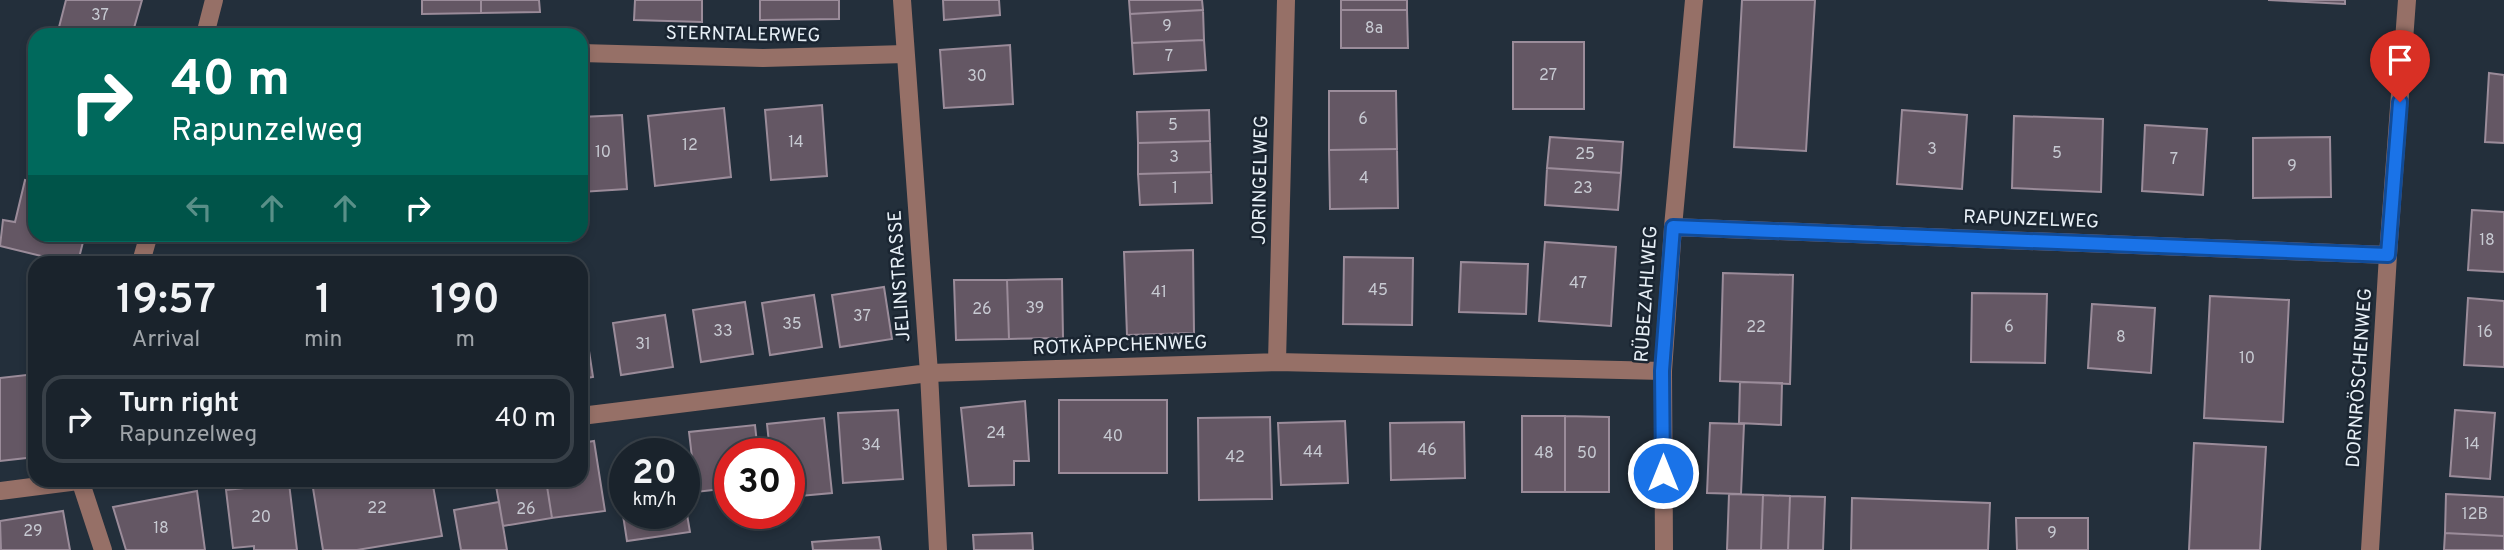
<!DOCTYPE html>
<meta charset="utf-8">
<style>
:root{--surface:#1a232c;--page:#232b34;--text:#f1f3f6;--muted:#9fa4a9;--line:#384048}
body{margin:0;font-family:Overpass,sans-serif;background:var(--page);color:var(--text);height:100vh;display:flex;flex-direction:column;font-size:26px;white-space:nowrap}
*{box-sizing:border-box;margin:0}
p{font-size:23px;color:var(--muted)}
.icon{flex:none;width:38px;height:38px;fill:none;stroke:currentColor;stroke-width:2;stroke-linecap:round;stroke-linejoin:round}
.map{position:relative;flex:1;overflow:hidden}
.panel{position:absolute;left:28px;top:256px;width:560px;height:231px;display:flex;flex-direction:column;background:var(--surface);border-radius:21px;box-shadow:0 4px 10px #0003,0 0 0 2px var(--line)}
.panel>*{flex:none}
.top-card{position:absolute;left:28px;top:28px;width:560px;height:214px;border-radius:21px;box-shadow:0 4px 10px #0003,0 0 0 2px var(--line);background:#00695c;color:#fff;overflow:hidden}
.speed{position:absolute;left:609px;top:438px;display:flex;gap:14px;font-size:35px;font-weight:700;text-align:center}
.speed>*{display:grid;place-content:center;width:91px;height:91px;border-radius:50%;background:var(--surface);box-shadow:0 4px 10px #0003,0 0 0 2px var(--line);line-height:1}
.speed small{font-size:18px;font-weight:400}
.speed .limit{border:10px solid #d22;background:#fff;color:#111}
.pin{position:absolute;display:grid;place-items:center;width:60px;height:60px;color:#fff;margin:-72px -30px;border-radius:50% 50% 50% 0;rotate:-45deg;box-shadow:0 0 7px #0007}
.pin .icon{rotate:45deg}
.me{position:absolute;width:77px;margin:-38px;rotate:0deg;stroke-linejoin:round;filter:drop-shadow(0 0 5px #0008)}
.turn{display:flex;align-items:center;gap:24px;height:147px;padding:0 28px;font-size:32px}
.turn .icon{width:91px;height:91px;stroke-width:2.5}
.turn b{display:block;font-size:49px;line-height:60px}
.lanes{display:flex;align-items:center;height:66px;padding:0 28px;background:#0003;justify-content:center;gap:35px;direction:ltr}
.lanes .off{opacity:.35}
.eta{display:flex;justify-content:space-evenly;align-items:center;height:119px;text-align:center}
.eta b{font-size:42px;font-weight:600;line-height:49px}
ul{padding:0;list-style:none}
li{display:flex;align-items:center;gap:21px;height:88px;margin:0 14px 10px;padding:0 14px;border:4px solid var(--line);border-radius:21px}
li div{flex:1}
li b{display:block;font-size:26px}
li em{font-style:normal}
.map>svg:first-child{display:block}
</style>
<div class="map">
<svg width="2504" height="550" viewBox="0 0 2504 550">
<rect width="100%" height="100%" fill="#232f3b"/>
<path fill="#645764" stroke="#9b8c9a" stroke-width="2" d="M66,0H142L132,35H72L58,31Z
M422,0H481V13L422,14Z
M481,0H539L540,12L481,13Z
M635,0H702V22L634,20Z
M760,0H839V19L760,20Z
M943,0H999L1000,15L944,20Z
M1129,0H1202L1203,10L1130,14Z
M1341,0H1407V10H1341Z
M1742,0H1815L1806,151L1734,147Z
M2268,0H2345V4Z
M1203,10L1204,40L1132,43L1130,14Z
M1341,10H1407L1408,48H1341Z
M1204,40L1206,70L1134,74L1132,43Z
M1513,42H1584V109H1513Z
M1010,45L1013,104L944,108L940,50Z
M2489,73L2504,75V143L2485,142Z
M1329,91H1396L1397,149L1329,150Z
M822,105L827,176L771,180L765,110Z
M724,108L731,177L655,186L648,116Z
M1209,110L1210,141L1138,143L1137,112Z
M1902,110L1967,115L1962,189L1897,184Z
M622,115L627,189L581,192V117Z
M2014,116L2103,119L2101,192L2012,188Z
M2145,125L2207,129L2203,195L2142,191Z
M1550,137L1623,142L1621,173L1547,168Z
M2330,137L2331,197L2253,198V138Z
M1210,141L1211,172L1138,174V143Z
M1397,149L1398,208L1330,209L1329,150Z
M1547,168L1621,173L1618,210L1545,205Z
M1211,172L1212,203L1140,205L1138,174Z
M25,180L35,183V234H85L78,262H66L0,246L3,220L15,222Z
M2472,210L2504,212V272L2468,270Z
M1545,242L1616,247L1611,326L1539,321Z
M1193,250L1194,333L1127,335L1124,252Z
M1344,257L1413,258L1412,325L1343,324Z
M1461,262L1528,264L1526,314L1459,312Z
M1723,273L1793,275L1790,384L1720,381Z
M1062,279L1063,338L1009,339L1007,280Z
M954,280H1007L1009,339L956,340Z
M884,287L892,339L840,347L832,295Z
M1972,293L2047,294L2045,363L1971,362Z
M814,295L822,347L770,355L762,303Z
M2210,296L2289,300L2283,422L2204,418Z
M2468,298L2504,301V367L2464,365Z
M745,302L753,354L701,362L693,310Z
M2092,304L2155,308L2151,373L2088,368Z
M665,315L673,367L621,375L613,323Z
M585,325L593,377L581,379V326Z
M35,374V457L0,461V378Z
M1740,382L1782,383L1781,425L1739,423Z
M1059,400H1167V473H1059Z
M1025,401L1029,461H1014V485L969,486L961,408Z
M898,410L903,479L843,483L838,413Z
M2455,410L2495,413L2490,479L2450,476Z
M1522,416H1565V492H1522Z
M1565,416L1609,417V492H1565Z
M1270,417L1272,499L1199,500L1198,418Z
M824,418L832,493L789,497V453H770L767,424Z
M1345,421L1348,483L1281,485L1278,423Z
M1464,422L1465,478L1391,480L1390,423Z
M1710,423L1744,424L1741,494L1707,493Z
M755,425L758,453H730V488L696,492L689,432Z
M594,441L605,511L552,518L546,480H581V443Z
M2194,443L2266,447L2260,550H2189Z
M625,469V513H684V497L690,532L627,541L616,470Z
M328,480H432L442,536L357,550H323L312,482Z
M495,480H546L552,518L503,526Z
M289,483L297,550H254V546L233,548L226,490Z
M197,491L205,550H126L113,507Z
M1729,494L1763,495L1761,550H1727Z
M2446,494L2504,497V536L2445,533Z
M1763,495L1790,496L1788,550H1761Z
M1790,496L1825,497L1823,550H1788Z
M1852,498L1990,503L1988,550H1851Z
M499,502L507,550H461L454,510Z
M63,511L70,550H1L0,521Z
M2016,518H2088V550H2017Z
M1032,533L1033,550H974L973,535Z
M2445,533L2504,536V550H2444Z
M879,537L881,550H813L812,542Z"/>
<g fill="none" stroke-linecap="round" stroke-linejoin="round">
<path stroke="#967067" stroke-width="18" d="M902,0L929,373L938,550
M205,35L214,0
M581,53L763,58L905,54
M1673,227L2388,255
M141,262L149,234
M1277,362L1286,0
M581,416L929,373L1277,362L1663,371
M80,480L103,550
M0,491L86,480
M1664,550L1663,371L1673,227L1694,0
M2370,550L2388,255L2407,0"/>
</g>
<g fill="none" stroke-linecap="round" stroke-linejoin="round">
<defs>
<path id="route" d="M1663,473L1662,371L1673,227L2388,255L2400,102"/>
</defs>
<use href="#route" stroke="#114b97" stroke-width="18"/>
<use href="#route" stroke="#1a73e8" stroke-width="12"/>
</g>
<g text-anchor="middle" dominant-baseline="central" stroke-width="5" stroke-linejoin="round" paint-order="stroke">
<g font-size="16" fill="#c7cad2">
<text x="100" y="16">37</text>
<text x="1167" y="27">9</text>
<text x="1374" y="29">8a</text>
<text x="1169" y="57">7</text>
<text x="1548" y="76">27</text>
<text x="977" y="77">30</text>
<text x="1363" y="120">6</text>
<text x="1173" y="126">5</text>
<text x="796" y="143">14</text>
<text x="690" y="146">12</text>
<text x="1932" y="150">3</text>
<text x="603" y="153">10</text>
<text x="2057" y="154">5</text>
<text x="1585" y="155">25</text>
<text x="1174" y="158">3</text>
<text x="2174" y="160">7</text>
<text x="2292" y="167">9</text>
<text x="1364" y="179">4</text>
<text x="1175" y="189">1</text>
<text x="1583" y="189">23</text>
<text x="2487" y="241">18</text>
<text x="1578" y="284">47</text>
<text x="1378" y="291">45</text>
<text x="1159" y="293">41</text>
<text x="1035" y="309">39</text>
<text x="982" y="310">26</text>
<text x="862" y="317">37</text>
<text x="792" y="325">35</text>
<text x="1756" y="328">22</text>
<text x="2009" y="328">6</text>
<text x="723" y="332">33</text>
<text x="2485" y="333">16</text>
<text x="2121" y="338">8</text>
<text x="643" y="345">31</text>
<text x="2247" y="359">10</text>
<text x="996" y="434">24</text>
<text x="1113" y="437">40</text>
<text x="2472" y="445">14</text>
<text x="871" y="446">34</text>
<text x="1427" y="451">46</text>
<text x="1313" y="453">44</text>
<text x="1544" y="454">48</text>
<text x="1587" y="454">50</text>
<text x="1235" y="458">42</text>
<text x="377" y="509">22</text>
<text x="526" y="510">26</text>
<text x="2475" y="515">12B</text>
<text x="261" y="518">20</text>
<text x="161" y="529">18</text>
<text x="33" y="532">29</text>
<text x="2052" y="534">9</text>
</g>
<g font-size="19" fill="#e8f0f7" stroke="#1a2531">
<text transform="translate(743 35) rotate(1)">STERNTALERWEG</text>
<text transform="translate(1261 180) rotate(-89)">JORINGELWEG</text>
<text transform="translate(2031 220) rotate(2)">RAPUNZELWEG</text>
<text transform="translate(900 276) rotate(-94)">JELINSTRASSE</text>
<text transform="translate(1647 294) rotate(-86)">RÜBEZAHLWEG</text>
<text transform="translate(1120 346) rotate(-2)">ROTKÄPPCHENWEG</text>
<text transform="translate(2360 378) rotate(-86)">DORNRÖSCHENWEG</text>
</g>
</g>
</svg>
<div class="speed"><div>20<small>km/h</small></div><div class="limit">30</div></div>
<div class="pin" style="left:2400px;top:102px;background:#d93025"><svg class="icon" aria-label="arrive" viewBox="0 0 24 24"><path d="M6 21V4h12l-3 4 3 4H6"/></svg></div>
<svg class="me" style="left:1663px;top:473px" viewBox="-20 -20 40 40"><circle r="17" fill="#1a73e8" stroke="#fff" stroke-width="3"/><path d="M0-11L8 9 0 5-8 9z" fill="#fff"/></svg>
<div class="top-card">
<div class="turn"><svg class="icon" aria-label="right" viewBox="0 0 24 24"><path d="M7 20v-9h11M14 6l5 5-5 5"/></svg><div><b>40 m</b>Rapunzelweg</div></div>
<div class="lanes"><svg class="icon off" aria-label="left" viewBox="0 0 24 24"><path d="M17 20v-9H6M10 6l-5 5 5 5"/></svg><svg class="icon off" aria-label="ahead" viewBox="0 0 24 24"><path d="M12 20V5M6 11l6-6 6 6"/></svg><svg class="icon off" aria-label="ahead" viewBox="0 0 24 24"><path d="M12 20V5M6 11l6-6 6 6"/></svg><svg class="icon" aria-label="right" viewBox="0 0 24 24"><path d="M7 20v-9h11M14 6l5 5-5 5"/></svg></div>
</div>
<section class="panel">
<div class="eta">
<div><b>19:57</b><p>Arrival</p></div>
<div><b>1</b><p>min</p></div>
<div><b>190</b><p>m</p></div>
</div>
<ul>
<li><svg class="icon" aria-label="right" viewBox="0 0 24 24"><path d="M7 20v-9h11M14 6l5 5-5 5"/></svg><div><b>Turn right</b><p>Rapunzelweg</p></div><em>40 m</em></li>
</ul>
</section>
</div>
